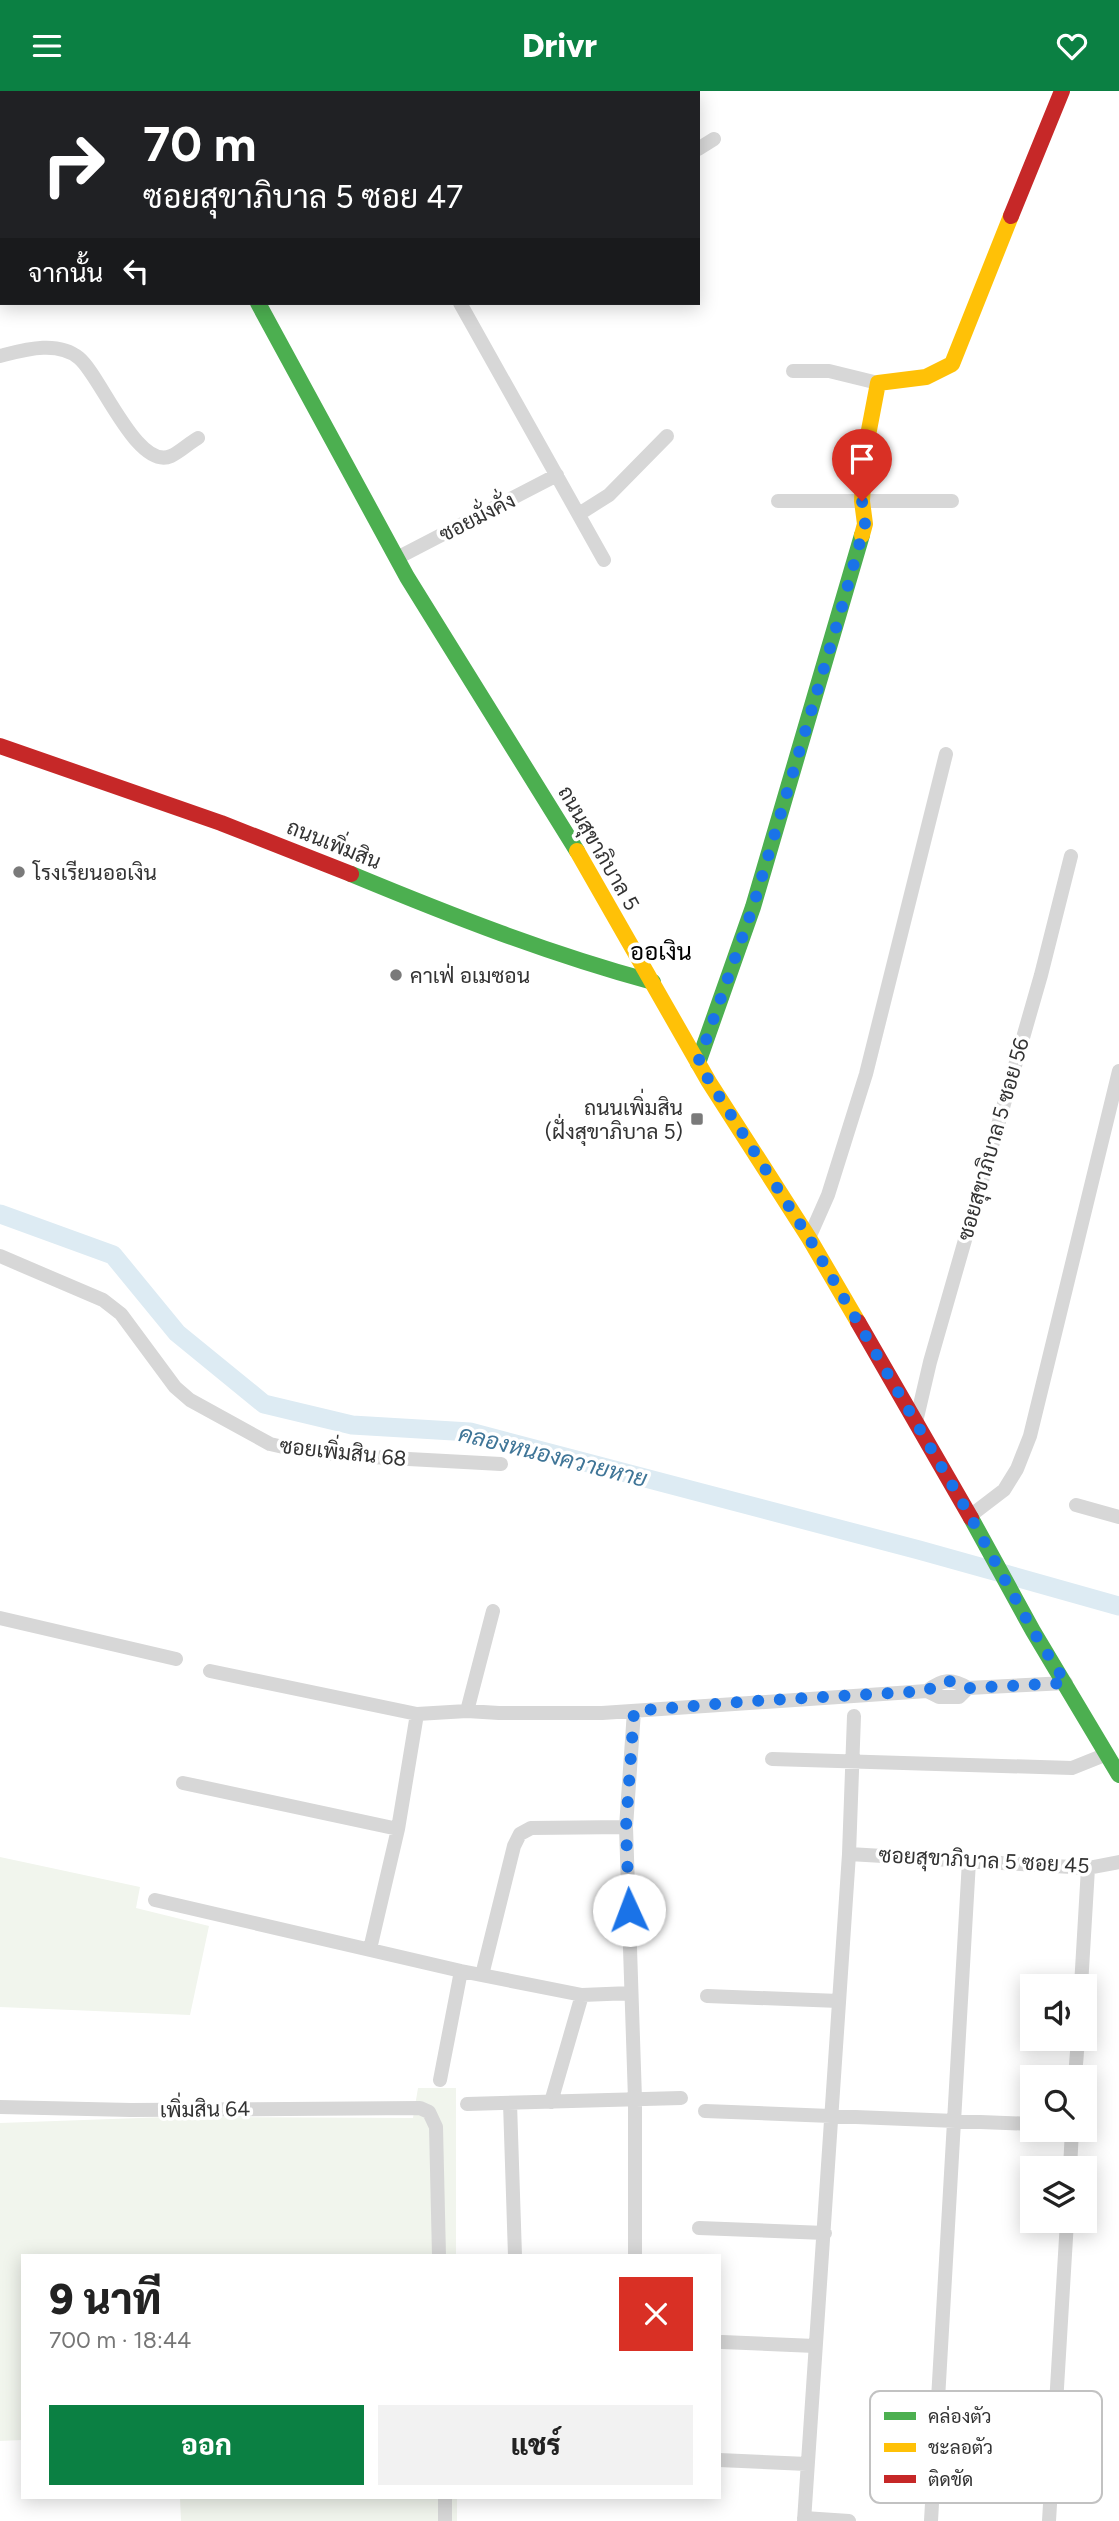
<!DOCTYPE html>
<html lang="th">
<meta charset="utf-8">
<style>
:root{--surface:#fff;--page:#f2f2f2;--text:#222;--muted:#767676;--accent:#0b8043}
body{margin:0;font-family:Figtree,Sarabun,sans-serif;background:var(--page);color:var(--text);height:100vh;display:flex;flex-direction:column;font-size:26px;white-space:nowrap}
*{box-sizing:border-box;margin:0}
p{font-size:23px;color:var(--muted)}
.icon{flex:none;width:38px;height:38px;fill:none;stroke:currentColor;stroke-width:2;stroke-linecap:round;stroke-linejoin:round}
.map{position:relative;flex:1;overflow:hidden}
.drawer{position:absolute;left:21px;top:2163px;width:700px;height:245px;display:flex;flex-direction:column;background:var(--surface);border-radius:0px;box-shadow:0 4px 18px #0003}
.drawer>*{flex:none}
.top-card{position:absolute;left:0px;top:0px;width:700px;height:214px;box-shadow:0 4px 18px #0003;background:#202124;color:#fff;overflow:hidden}
.tools{position:absolute;left:1020px;top:1883px;display:grid;gap:14px}
.tools a{display:grid;place-items:center;width:77px;height:77px;border-radius:0px;background:var(--surface);box-shadow:0 4px 18px #0003;font-size:35px}
.pin{position:absolute;display:grid;place-items:center;width:60px;height:60px;color:#fff;margin:-72px -30px;border-radius:50% 50% 50% 0;rotate:-45deg;box-shadow:0 0 7px #0007}
.pin .icon{rotate:45deg}
.me{position:absolute;width:77px;margin:-38px;rotate:358deg;stroke-linejoin:round;filter:drop-shadow(0 0 5px #0008)}
.turn{display:flex;align-items:center;gap:24px;height:147px;padding:0 28px;font-size:32px}
.turn .icon{width:91px;height:91px;stroke-width:2.5}
.turn b{display:block;font-size:49px;line-height:60px}
.then{display:flex;align-items:center;height:66px;padding:0 28px;background:#0003;gap:14px;font-size:26px}
.round{display:grid;place-items:center;flex:none;width:74px;height:74px;border-radius:0px;background:var(--page)}
.head{display:flex;align-items:center;justify-content:space-between;height:119px;padding:0 28px}
h1{font-size:42px;font-weight:800;line-height:52px}
.cta{display:flex;gap:14px;margin-top:auto;padding:14px 28px}
.cta a{flex:1;height:80px;border-radius:0px;background:var(--accent);color:#fff;font-size:28px;font-weight:800;line-height:80px;text-align:center}
.cta a+a{background:var(--page);color:var(--text)}
header{display:flex;justify-content:space-between;align-items:center;height:91px;padding:0 28px;background:var(--accent);color:#fff;font-size:32px;font-weight:800}
.map>svg:first-child{display:block}
</style>
<header><svg class="icon" aria-label="menu" viewBox="0 0 24 24"><path d="M4 6h16M4 12h16M4 18h16"/></svg>Drivr<svg class="icon" aria-label="heart" viewBox="0 0 24 24"><path d="M12 20l-8-8c-3-5 5-10 8-4 3-6 11-1 8 4z"/></svg></header>
<div class="map">
<svg width="1119" height="2430" viewBox="0 0 1119 2430">
<rect width="100%" height="100%" fill="#fff"/>
<path fill="#f1f5ed" d="M0,1766L140,1796L136,1817L209,1835L190,1924L0,1916Z
M418,1997H456V2165H23V2349L0,2350V2032L167,2026L413,2027Z
M180,2406H457V2430H181Z"/>
<g fill="none" stroke-linecap="round" stroke-linejoin="round">
<path stroke="#ddebf3" stroke-width="19" d="M563,2L566,0
M0,158L2,157
M0,1123L113,1164L177,1242L264,1313L352,1334L470,1341L919,1459L1119,1515"/>
<path stroke="#d7d7d7" stroke-width="14" d="M283,0L284,2
M206,2L209,0
M482,2L486,0
M698,58L714,48
M0,205L2,204
M460,212L604,469
M0,265C24,259 57,249 79,267C101,285 137,380 171,365C180,361 189,352 198,347
M793,280H829L878,292
M778,410H952
M579,423L609,404L667,345
M397,467L557,384
M809,1147L828,1104L866,983L946,663
M0,1165L103,1209L121,1223L175,1296L190,1309L270,1353L292,1358L353,1365L501,1373
M916,1331L930,1271L1041,884L1071,765
M1076,1414L1119,1426
M970,1425L1004,1399L1017,1378L1030,1345L1119,980
M0,1527L176,1568
M210,1580L417,1623L467,1620L499,1622H602L927,1600C942,1588 952,1587 968,1597L1066,1592
M927,1600L939,1606H959L968,1597
M467,1620L493,1520
M634,1620L626,1736L635,2008V2165
M772,1668L1072,1677L1107,1663
M183,1692L398,1738
M849,1763L1088,1777L1119,1771
M155,1809L461,1880L582,1904L631,1902
M370,1858L398,1738L417,1623
M482,1884L514,1755L520,1743L531,1737L626,1736
M1081,1895L1088,1777
M707,1905L839,1910
M1075,1986L1078,1948
M440,1989L461,1880
M551,2011L582,1904
M510,2012L515,2165
M467,2013L681,2007
M0,2016L131,2019L420,2017L429,2021L436,2036L439,2165
M705,2020L1032,2033
M1070,2077L1072,2039
M699,2137L825,2142
M722,2251L815,2255
M719,2369L807,2373
M445,2406V2430
M804,2427L849,2430
M804,2430L849,1763L854,1625
M931,2430L969,1770
M1049,2430L1067,2130"/>
<path stroke="#4caf50" stroke-width="16" d="M258,212L407,486L577,760
M351,783C450,824 549,863 653,891
M698,972L753,816L862,444
M971,1427L1033,1540L1119,1684"/>
<path stroke="#ffc107" stroke-width="16" d="M862,444L865,433L862,410L865,360L878,292L926,286L952,273L1011,125
M577,760L709,991L809,1147L858,1231"/>
<path stroke="#c62828" stroke-width="16" d="M133,0L134,2
M1011,125L1062,0
M0,655L221,732L351,783
M858,1231L971,1427"/>
</g>
<g fill="none" stroke-linecap="round" stroke-linejoin="round">
<path stroke="#1a73e8" stroke-width="12" stroke-dasharray="0 21.6" d="M629,1819L626,1736L634,1620L752,1610L927,1600C942,1588 952,1587 968,1597L1066,1592L1033,1540L970,1425L809,1147L698,972L753,816L838,530L865,433L862,410"/>
</g>
<g fill="#7a7a7a" stroke="#fff" stroke-width="2.5">
<circle cx="19" cy="781" r="7"/>
<circle cx="396" cy="884" r="7"/>
<rect x="690" y="1021" width="14" height="14" rx="3.5"/>
</g>
<g text-anchor="middle" dominant-baseline="central" stroke-width="7" stroke-linejoin="round" paint-order="stroke">
<g font-size="21" fill="#333" stroke="#fff">
<text transform="translate(477 426) rotate(-27)">ซอยมั่งคั่ง</text>
<text transform="translate(334 753) rotate(22)">ถนนเพิ่มสิน</text>
<text transform="translate(599 757) rotate(60)">ถนนสุขาภิบาล 5</text>
<text transform="translate(993 1048) rotate(-74)">ซอยสุขาภิบาล 5 ซอย 56</text>
<text transform="translate(343 1361) rotate(6)">ซอยเพิ่มสิน 68</text>
<text transform="translate(984 1769) rotate(3)">ซอยสุขาภิบาล 5 ซอย 45</text>
<text transform="translate(205 2018) rotate(-1)">เพิ่มสิน 64</text>
</g>
<g font-size="21" fill="#333" stroke="#fff" text-anchor="start">
<text x="33" y="781">โรงเรียนออเงิน</text>
<text x="410" y="884">คาเฟ่ อเมซอน</text>
<text x="683" y="1016" text-anchor="end">ถนนเพิ่มสิน<tspan x="683" dy="24">(ฝั่งสุขาภิบาล 5)</tspan></text>
</g>
<g font-size="23" font-style="italic" fill="#3f7597" stroke="#fff">
<text transform="translate(553 1365) rotate(14)">คลองหนองควายหาย</text>
</g>
<g font-size="24" fill="#000" stroke="#fff">
<text x="661" y="860">ออเงิน</text>
</g>
</g>
<rect x="870" y="2300" width="232" height="112" rx="10" fill="#fff" stroke="#c2c2c2" stroke-width="2"/>
<rect x="884" y="2321" width="32" height="8" fill="#4caf50"/>
<rect x="884" y="2352" width="32" height="9" fill="#ffc107"/>
<rect x="884" y="2384" width="32" height="8" fill="#c62828"/>
<g font-size="19" fill="#333">
<text x="928" y="2332">คล่องตัว</text>
<text x="928" y="2363">ชะลอตัว</text>
<text x="928" y="2395">ติดขัด</text>
</g>
</svg>
<div class="tools">
<a><svg class="icon" aria-label="sound" viewBox="0 0 24 24"><path d="M4 9h4l5-4v14l-5-4H4zM17 9q2 3 0 6"/></svg></a>
<a><svg class="icon" aria-label="search" viewBox="0 0 24 24"><circle cx="10" cy="10" r="6"/><path d="M15 15l6 6"/></svg></a>
<a><svg class="icon" aria-label="layers" viewBox="0 0 24 24"><path d="M12 4l9 5-9 5-9-5zM3 14l9 5 9-5"/></svg></a>
</div>
<div class="pin" style="left:862px;top:410px;background:#d93025"><svg class="icon" aria-label="arrive" viewBox="0 0 24 24"><path d="M6 21V4h12l-3 4 3 4H6"/></svg></div>
<svg class="me" style="left:629px;top:1819px" viewBox="-20 -20 40 40"><circle r="19" fill="#fff"/><path d="M0-13L10 11 0 6-10 11z" fill="#1a73e8"/></svg>
<div class="top-card">
<div class="turn"><svg class="icon" aria-label="right" viewBox="0 0 24 24"><path d="M7 20v-9h11M14 6l5 5-5 5"/></svg><div><b>70 m</b>ซอยสุขาภิบาล 5 ซอย 47</div></div>
<div class="then">จากนั้น<svg class="icon" aria-label="left" viewBox="0 0 24 24"><path d="M17 20v-9H6M10 6l-5 5 5 5"/></svg></div>
</div>
<section class="drawer">
<div class="head"><div><h1>9 นาที</h1><p>700 m · 18:44</p></div><a class="round" style="background:#d93025;color:#fff"><svg class="icon" aria-label="close" viewBox="0 0 24 24"><path d="M6 6l12 12M18 6L6 18"/></svg></a></div>
<div class="cta"><a>ออก</a><a>แชร์</a></div>
</section>
</div>
